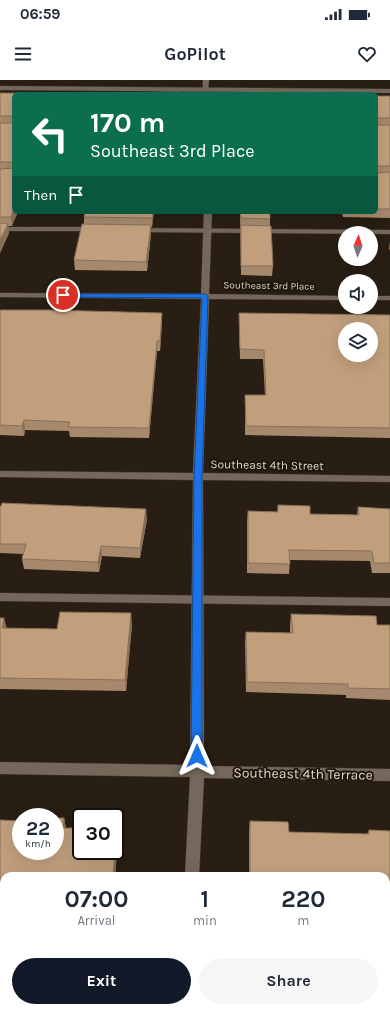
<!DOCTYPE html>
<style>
:root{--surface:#fff;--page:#f6f6f7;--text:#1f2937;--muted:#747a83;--accent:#111827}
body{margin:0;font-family:Karla,sans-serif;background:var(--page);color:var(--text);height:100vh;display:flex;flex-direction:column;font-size:15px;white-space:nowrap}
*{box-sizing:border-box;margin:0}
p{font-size:13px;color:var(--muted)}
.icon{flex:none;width:22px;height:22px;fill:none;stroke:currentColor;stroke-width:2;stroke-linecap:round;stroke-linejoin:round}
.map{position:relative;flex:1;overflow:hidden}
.sheet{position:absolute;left:0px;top:792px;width:390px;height:140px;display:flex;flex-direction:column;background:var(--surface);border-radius:12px 12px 0 0;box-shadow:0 4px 16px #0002}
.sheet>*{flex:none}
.banner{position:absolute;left:12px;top:12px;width:366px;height:122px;border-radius:6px;box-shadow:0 4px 16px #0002;background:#0b6e4f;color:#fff;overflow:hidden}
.needle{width:26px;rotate:3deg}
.buttons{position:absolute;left:338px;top:146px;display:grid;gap:8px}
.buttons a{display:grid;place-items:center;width:40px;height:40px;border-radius:50%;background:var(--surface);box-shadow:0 4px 16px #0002;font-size:20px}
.speed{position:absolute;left:12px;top:728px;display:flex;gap:8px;font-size:20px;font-weight:700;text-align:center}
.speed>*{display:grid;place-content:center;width:52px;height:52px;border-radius:50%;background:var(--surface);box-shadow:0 4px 16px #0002;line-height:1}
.speed small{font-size:10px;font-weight:400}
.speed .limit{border:2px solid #111;border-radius:6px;background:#fff;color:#111}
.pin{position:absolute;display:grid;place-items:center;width:34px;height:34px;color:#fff;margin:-17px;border:2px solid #fff;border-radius:50%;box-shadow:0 1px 4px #0007}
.me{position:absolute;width:44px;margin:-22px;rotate:0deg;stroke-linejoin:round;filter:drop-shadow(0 0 3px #0008)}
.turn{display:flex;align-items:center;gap:14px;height:84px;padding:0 12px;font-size:18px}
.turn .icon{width:52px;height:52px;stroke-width:2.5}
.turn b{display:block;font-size:28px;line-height:34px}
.then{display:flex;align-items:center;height:38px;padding:0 12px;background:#0003;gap:8px;font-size:15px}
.eta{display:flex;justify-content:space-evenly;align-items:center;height:68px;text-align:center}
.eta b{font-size:24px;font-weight:700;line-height:28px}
.primary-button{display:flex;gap:8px;margin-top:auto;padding:8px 12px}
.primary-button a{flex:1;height:46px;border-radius:24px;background:var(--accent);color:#fff;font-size:16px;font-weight:700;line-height:46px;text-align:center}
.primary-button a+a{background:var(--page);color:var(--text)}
.status{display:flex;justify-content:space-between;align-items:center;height:28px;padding:0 20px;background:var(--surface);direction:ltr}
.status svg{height:11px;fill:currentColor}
header{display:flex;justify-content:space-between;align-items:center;height:52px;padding:0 12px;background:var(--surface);font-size:18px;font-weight:700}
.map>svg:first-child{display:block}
</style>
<div class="status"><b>06:59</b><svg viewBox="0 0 49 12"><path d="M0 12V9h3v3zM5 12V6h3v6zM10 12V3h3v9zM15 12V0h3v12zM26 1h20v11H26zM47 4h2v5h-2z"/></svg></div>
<header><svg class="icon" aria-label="menu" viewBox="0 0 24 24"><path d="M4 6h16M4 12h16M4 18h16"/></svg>GoPilot<svg class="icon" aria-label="heart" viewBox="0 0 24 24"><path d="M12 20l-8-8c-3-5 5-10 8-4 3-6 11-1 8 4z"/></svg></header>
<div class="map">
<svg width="390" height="932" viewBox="0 0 390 932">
<rect width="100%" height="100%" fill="#291e13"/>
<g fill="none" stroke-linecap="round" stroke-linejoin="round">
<defs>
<path id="service" d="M203,0H209L208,11L203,10Z
M0,147H95L99,149L95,151H0Z
M134,148L390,150V154L137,152H134Z
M0,513L390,518V526L0,521Z
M0,892H4V908H0Z
M386,901H390V917H386Z"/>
<path id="minor" d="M0,6L390,9V13L0,10Z
M204,132H212L209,214L345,216V220L209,219L203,393L390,396V402L203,400L204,686L390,689V701L204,698L199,796H185L190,697L0,694V682L190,685L193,400L0,397V391L193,393L201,219L0,217V213L201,214Z
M371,216H390V220H371Z
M179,928H195L194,932H178Z"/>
</defs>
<use href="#service" stroke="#423a33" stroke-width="1"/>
<use href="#minor" stroke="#423a33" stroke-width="1"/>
<use href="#service" fill="#75685b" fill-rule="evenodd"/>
<use href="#minor" fill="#75685b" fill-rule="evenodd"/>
</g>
<path fill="#a6896c" d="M0,13L179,14H14V132L12,146H8L9,153L0,173Z
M376,16H390V138L343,137L342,133H299L298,132H376Z
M154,132L152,147H151V154L147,191L75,190L74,180L84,144V137Z
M240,132H297L296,133H270V146L273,186L272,196L241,195Z
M390,161V170L389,169Z
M0,230L162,243L160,271H157L149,358L70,357L69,351L25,350L24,356L0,355Z
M239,233L390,235V358L245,355V315H265L263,279H240Z
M278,425L310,434L357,435L358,427L390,429V493H372L370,481L290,480L289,494L247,493V441L248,431L277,432Z
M0,426L147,439L140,478L102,476L99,492L24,489L22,479L23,474L0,473Z
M291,534L377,545H390V620L346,618V615L246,612L245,563L246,552L290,553V545Z
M0,538L6,548L57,549L132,544L126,611L0,609Z
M64,738L66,748L117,749L118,760L115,796H4V838H0V740L21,741Z
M250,741L289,752L367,754L369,750L390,751V850H386V796H249V752Z"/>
<path fill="#876f58" d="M14,129V132H18L12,146L11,137Z
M153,132H154L152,147V138Z
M8,144L9,153L0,173V160Z
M151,145V154L147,191L146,182Z
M162,233V243L160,271V261Z
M157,261V271L149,358V348Z
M24,340L25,350L24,356L22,346Z
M146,429L147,439L140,478V468Z
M101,466L102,476L99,492L98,482Z
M131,533L132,544L126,611L125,600Z
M4,538L7,549L2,548Z
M64,738L66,749L63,748Z
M117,749L118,760L115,796H113Z"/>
<path fill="#c19f7d" stroke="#876f58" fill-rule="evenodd" d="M179,12V14H14V37L13,36H0V13L125,14V13Z
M235,13L281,14H235Z
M376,16H390V38H377L376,39Z
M376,41L377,45H390V86H377L376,87Z
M14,42V83L13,82H0V43H14Z
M14,86V129L11,137H0V89L14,88Z
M376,88L377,93L390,92V129H376Z
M85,132H153L152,138L84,137Z
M240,132H270V139L241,138Z
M0,143L8,144L0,160Z
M82,144L151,145L146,182L74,180Z
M241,145L271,146L273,186H241Z
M0,230H49L162,233L160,261H157L149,348L68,347L70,342L24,340L22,346L0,345Z
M239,233L390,235V348L246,346L245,315H266L264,270L240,269ZM345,249H371V275H345Z
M2,423L146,429L140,468L101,466L98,482L22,479L26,464H0V426H1Z
M278,425L310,426V434L359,435L358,427L390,429V483H374L372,471L289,470L290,484L248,483V431L278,432Z
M60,532L131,533L125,600L0,598V538H4L2,548L57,549Z
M291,534L376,536L377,545H390V609L348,608V604L247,602L246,552L293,553Z
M55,738H64L63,748H81V771H115L113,796H4V828H0V740L21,741V771H55Z
M250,741L288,742L289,752L369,754V750L390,751V840H386V796H250Z
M115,749H117L115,769Z"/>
<path fill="#1a73e8" stroke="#114b97" d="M61,214H205L208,216L202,397V676L201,680L197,681L193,680L191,676L194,397L202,218L63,217L60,215Z"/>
<g text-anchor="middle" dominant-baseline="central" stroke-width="4" stroke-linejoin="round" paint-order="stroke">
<g font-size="10" fill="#ded7cf" stroke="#1f150a">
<text transform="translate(269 206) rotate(1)">Southeast 3rd Place</text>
</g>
<g font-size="12" fill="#ded7cf" stroke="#1f150a">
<text transform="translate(267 385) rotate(1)">Southeast 4th Street</text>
</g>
<g font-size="14" fill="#ded7cf" stroke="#1f150a">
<text transform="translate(303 694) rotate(1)">Southeast 4th Terrace</text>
</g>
</g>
</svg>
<div class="buttons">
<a><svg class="needle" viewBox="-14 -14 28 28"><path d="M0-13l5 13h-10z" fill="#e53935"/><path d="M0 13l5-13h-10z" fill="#747a83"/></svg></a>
<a><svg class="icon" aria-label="sound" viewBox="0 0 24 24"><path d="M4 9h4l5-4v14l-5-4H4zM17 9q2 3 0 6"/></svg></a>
<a><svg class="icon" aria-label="layers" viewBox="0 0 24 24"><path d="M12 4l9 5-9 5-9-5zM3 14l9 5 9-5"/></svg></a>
</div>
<div class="speed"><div>22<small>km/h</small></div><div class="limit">30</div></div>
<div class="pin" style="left:63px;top:215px;background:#d93025"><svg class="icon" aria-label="arrive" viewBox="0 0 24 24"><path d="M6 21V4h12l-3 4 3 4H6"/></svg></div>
<svg class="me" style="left:197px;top:676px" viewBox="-20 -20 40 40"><path d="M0-17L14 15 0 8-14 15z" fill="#1a73e8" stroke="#fff" stroke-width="4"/></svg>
<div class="banner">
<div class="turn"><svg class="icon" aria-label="left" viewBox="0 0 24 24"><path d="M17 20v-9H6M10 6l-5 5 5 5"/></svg><div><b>170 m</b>Southeast 3rd Place</div></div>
<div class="then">Then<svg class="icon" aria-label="arrive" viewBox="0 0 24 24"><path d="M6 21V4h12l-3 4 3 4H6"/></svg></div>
</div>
<section class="sheet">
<div class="eta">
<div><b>07:00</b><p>Arrival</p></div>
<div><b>1</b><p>min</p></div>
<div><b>220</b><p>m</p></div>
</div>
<div class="primary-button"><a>Exit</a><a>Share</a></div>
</section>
</div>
